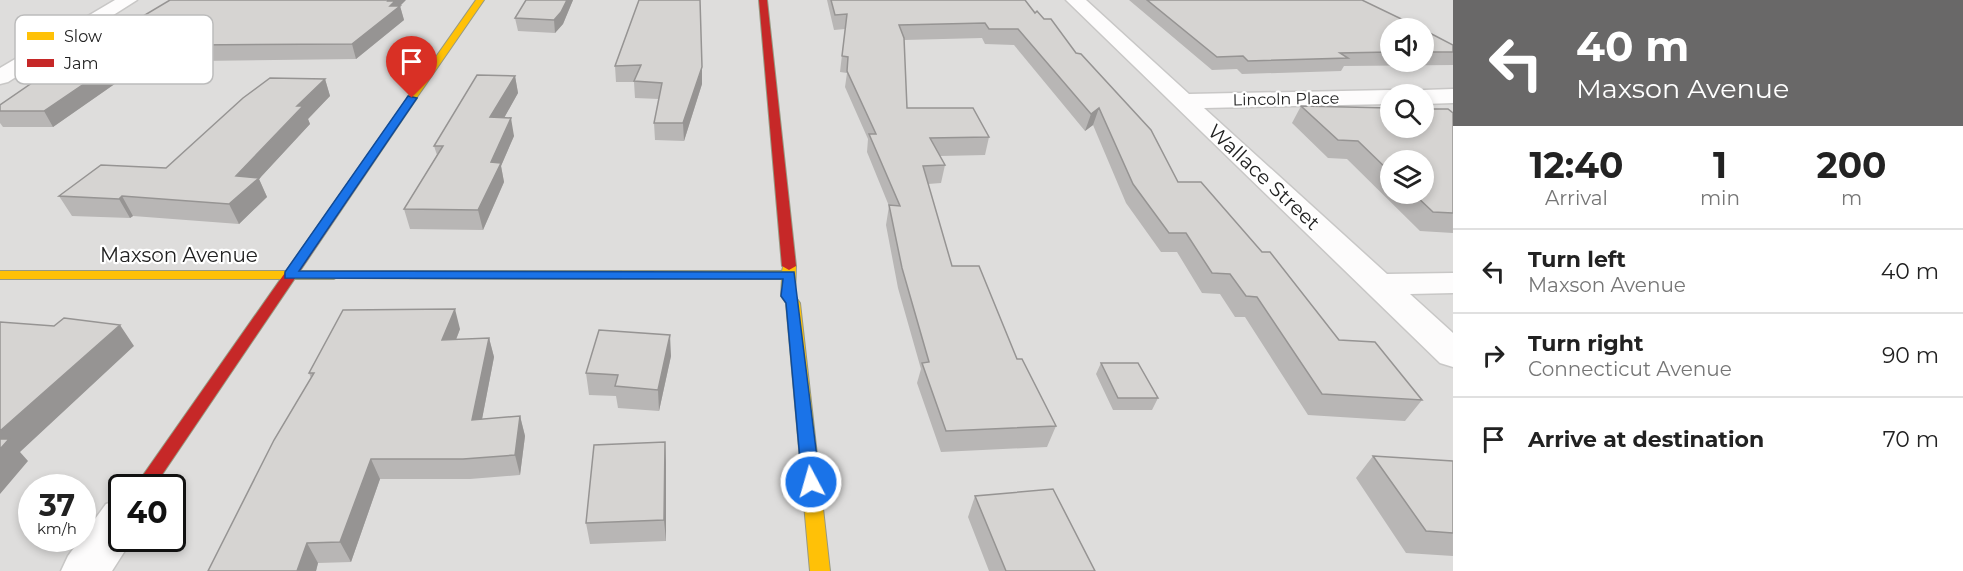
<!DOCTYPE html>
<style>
:root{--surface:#fff;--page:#f2f2f2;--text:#222;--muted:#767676;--line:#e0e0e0}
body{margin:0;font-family:Montserrat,sans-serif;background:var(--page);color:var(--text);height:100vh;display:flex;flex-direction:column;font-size:22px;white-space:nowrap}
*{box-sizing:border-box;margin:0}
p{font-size:20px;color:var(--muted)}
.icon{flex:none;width:33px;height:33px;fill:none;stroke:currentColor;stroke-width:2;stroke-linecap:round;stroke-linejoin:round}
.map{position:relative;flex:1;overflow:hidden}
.details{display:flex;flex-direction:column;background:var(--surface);width:510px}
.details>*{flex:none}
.guide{background:#696868;color:#fff;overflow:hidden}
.fabs{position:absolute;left:1380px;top:18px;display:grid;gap:12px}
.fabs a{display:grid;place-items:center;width:54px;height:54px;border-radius:50%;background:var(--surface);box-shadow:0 3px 9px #0003;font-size:30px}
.speed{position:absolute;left:18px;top:474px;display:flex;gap:12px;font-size:30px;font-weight:700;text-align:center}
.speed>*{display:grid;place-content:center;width:78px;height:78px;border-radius:50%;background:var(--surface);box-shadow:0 3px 9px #0003;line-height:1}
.speed small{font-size:15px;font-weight:400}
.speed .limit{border:3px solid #111;border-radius:9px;background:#fff;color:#111}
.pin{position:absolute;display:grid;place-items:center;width:51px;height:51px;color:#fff;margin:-62px -26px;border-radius:50% 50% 50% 0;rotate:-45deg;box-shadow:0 0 6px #0007}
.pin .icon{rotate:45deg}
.me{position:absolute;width:66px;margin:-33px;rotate:354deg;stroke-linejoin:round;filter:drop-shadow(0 0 4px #0008)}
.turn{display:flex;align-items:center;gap:21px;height:126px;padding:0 24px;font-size:27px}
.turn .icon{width:78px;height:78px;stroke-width:2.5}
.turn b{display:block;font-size:42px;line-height:51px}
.eta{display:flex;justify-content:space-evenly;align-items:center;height:102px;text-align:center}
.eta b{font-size:36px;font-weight:700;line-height:42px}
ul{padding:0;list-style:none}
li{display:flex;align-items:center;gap:18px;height:84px;padding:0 24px;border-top:2px solid var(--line)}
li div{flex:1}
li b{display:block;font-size:22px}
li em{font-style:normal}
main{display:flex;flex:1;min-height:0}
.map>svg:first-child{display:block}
</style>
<main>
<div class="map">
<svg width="1453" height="571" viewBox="0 0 1453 571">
<rect width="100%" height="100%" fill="#efedeb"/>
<path fill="#dedddc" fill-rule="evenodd" d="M0,0H1453V571H0ZM1390,28H1424V62H1390ZM1390,94H1424V128H1390ZM1390,160H1424V194H1390ZM32,488H82V538H32ZM122,488H172V538H122Z"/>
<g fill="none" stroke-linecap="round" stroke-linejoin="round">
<defs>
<path id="street" d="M115,0H137L8,82L0,84V68Z
M1066,0H1086L1189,94L1390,90L1398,92L1400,94H1390V104L1204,108L1387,274L1453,273V293L1410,294L1453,333V367L1440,363Z
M1453,89V103L1424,104V94H1414L1424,90Z
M122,499V538H133L112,571H61L68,556L106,504Z"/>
<path id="slow" d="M476,0H484L415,100H409L407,98Z
M789,262L796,266L795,296L800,303L830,571H810L786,303L781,296L782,279H600L593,275L600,271H782L784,263Z
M0,271H334L341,275L334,279H0Z"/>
<path id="jam" d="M759,0H767L796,266L789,270L782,266Z
M409,96L417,98L153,488H134Z
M334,271H600L607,275L600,279L329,278L327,275L329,272Z"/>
</defs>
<use href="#street" stroke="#c8c7c6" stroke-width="3"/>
<use href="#slow" stroke="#979982" stroke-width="2"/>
<use href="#jam" stroke="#979982" stroke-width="2"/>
<use href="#street" fill="#fdfcfc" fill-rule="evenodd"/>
<use href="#slow" fill="#ffc107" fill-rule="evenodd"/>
<use href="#jam" fill="#c62828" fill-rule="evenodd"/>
</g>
<path fill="#b8b6b5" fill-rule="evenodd" d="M526,0H573L563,24L555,33L518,31L515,18Z
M639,0L702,84L684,141L655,140L654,123L659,99L635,98L634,82H616L615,66Z
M827,0H1025L1035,13L1076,53L1178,182L1339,340L1422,400L1405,421L1308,415L1245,317H1235L1220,294L1202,293L1177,252H1161L1126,203L1093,125L1085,131L1014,45L985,44L982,38L904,40L907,108L989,137L985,155L940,156L945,165L941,183L928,184L952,266L1017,359L1056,426L1047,447L941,452L917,383L921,369L898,288L886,225L889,206L867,152L868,139L845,87L847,73L840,72L845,29L834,30Z
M1129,0H1362L1390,28V62H1424V30L1453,45V65L1344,66L1341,71L1242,74L1237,69L1212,70Z
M400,6L404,20L356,59L199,61L186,69L139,67L53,127H3L0,123V105L87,52L86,50Z
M515,76L518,93L504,118L514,136L501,166L504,182L483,230L410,229L404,209L437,155L434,146Z
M325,79L330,96L308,119L310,124L259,179L267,197L239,224L133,216L130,218L72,216L59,196L166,168Z
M1301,106L1453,113V233L1420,231L1347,159L1328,158L1292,123ZM1390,160L1424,194H1390Z
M460,329L456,340L489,338L494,357L482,419L520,416L525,436L520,475L470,479H380L351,562L318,563L316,571H208L311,378L309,373Z
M671,356L659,411L618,408L616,396L589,395L586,373Z
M1101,363L1158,398L1152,410H1113L1096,374Z
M665,442L666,464V541L590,544L586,523Z
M1373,456L1453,461V556L1406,553L1356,478Z
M975,496L1095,571H989L968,517Z"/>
<path fill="#969493" d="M389,0H406L400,6L404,20L356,59L352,44Z
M567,0H573L563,24L555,33L554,20Z
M192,45L199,61L186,69L179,53Z
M131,52L139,67L53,127L44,111Z
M702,67V84L684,141L683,123Z
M515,76L518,93L494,136L490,117Z
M325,79L330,96L308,119L310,124L259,179L267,197L239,224L229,204L236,176L297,106Z
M1099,108L1093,125L1085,131L1091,114Z
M511,118L514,136L501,166L504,182L483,230L478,210L491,162Z
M122,196L133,216L130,218L119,199Z
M455,309L460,329L448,360L442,340Z
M120,325L134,346L20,452L28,461L0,494V431Z
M670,335L671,356L659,411L658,390Z
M489,338L494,357L478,440L472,420Z
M520,416L525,436L520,475L515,455Z
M665,442L666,464V541L664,520Z
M371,459L380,479L351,562L340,542Z
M307,543L318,563L316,571H297Z"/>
<path fill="#d6d4d2" stroke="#969493" stroke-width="1.5" d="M170,0H389L388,1H395L390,6H400L352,44L192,45L179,53L131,52L44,111H0V105L77,52L128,51L86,50Z
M526,0H567L561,12L554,20L515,18Z
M639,0H700L702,67L683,123H654L662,83L634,81L641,65L615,66Z
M831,0H1025L1035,13L1037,11L1044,19H1051L1076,53L1081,54L1151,130L1178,182H1201L1262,252H1270L1339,340L1375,342L1422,400L1322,394L1257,297L1246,296L1230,274L1212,273L1186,233H1169L1133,184L1099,108L1091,114L1018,29H989L985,23L899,25L904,38L907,108H973L989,137L930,138L945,165L923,166L952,266H979L1017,359H1022L1056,426L946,431L922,363L929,362L902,268L889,205L900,206L869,134H876L847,71L848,57L842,56L847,14L835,15Z
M1147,0H1362L1420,28H1390V52L1340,53L1348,58L1248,61L1243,56L1217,57Z
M1424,30L1453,45V52H1424Z
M477,75L515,76L490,117L511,118L491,162L501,163L478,210L404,209L443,146H434Z
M270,78L325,79L297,106H303L236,176L259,178L229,204L122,196L119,199L59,196L101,165L166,168L243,98Z
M1301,106L1390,108V128H1424V109H1448L1453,113V213L1433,212L1414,194H1424V160H1390V172L1358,141L1338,140Z
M455,309L442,340L489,338L472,420L520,416L515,455L463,459H371L340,542L307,543L297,571H208L274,440L314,373H309L343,310Z
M64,318L120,325L0,431V322L54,326Z
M599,330L670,335L658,390L615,386L618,375L586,373Z
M1101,363H1138L1158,398H1118Z
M0,439H9L0,449Z
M665,442L664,520L586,523L594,445Z
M1373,456L1453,461V533L1426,531Z
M1053,489L1095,571H1006L975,496Z"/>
<path fill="#1a73e8" stroke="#114b97" stroke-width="1.5" d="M408,96L417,98L299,271L794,272L820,482L817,487L811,489L804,487L802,482L786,303L781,296L783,279L285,278V272Z"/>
<g text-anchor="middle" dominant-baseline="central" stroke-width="4.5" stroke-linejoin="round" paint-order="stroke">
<g font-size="16" fill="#212121" stroke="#fff">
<text transform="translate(1286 99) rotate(-1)">Lincoln Place</text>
</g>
<g font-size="20" fill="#212121" stroke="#fff">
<text transform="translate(1264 177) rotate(43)">Wallace Street</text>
<text x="179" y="255">Maxson Avenue</text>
</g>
</g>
<rect x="15" y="15" width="198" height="69" rx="9" fill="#fff" stroke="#bcbcbc" stroke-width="1.5"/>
<rect x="27" y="32" width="27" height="8" fill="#ffc107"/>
<rect x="27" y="59" width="27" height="8" fill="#c62828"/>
<g font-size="16" fill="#212121">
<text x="64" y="42">Slow</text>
<text x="64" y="69">Jam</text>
</g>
</svg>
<div class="fabs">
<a><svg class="icon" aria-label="sound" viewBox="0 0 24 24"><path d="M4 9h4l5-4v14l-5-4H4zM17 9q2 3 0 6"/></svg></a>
<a><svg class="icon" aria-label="search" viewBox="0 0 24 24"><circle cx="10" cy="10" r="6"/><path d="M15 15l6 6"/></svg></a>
<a><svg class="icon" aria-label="layers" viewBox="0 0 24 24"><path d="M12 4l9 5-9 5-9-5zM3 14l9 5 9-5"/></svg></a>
</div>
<div class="speed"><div>37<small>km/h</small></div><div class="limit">40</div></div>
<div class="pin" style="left:412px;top:98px;background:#d93025"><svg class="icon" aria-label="arrive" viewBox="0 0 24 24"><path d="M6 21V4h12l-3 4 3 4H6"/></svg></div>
<svg class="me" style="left:811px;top:482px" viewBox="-20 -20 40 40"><circle r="17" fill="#1a73e8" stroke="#fff" stroke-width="3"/><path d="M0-11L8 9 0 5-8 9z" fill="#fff"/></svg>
</div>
<section class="details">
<div class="guide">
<div class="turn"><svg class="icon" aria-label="left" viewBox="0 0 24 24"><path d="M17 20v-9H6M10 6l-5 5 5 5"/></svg><div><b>40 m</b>Maxson Avenue</div></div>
</div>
<div class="eta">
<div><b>12:40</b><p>Arrival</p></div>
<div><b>1</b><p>min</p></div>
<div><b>200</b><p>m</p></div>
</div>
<ul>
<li><svg class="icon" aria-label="left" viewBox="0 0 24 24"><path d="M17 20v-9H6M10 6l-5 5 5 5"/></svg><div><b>Turn left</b><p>Maxson Avenue</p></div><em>40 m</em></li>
<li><svg class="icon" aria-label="right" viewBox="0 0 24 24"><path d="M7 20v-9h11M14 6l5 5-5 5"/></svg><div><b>Turn right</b><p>Connecticut Avenue</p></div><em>90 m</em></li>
<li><svg class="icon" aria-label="arrive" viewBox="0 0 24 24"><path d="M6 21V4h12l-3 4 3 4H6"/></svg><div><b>Arrive at destination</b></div><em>70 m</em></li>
</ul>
</section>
</main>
